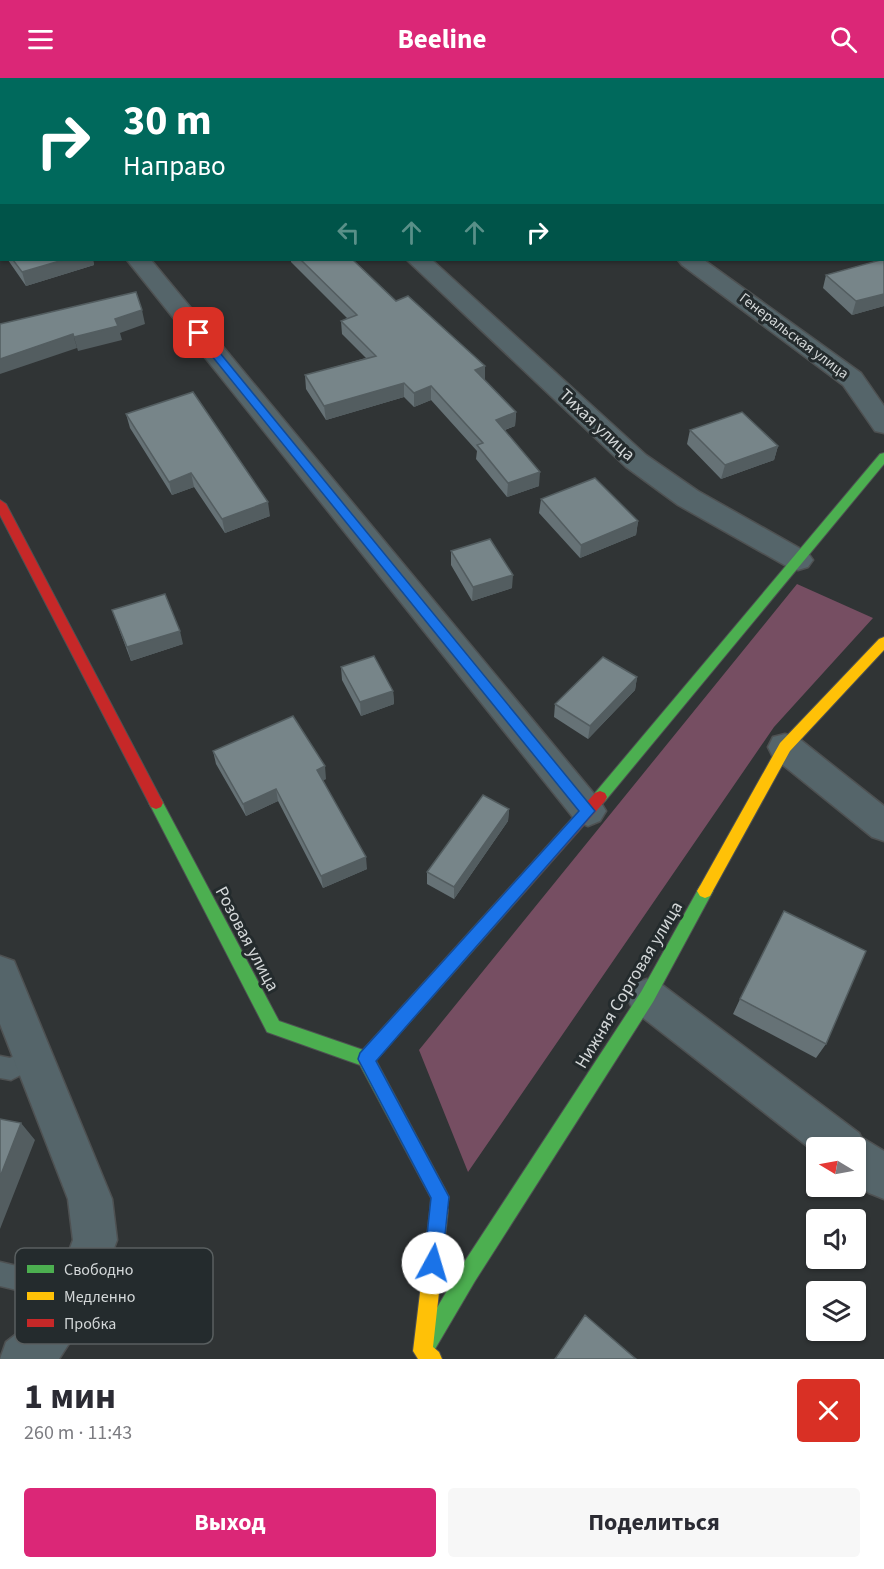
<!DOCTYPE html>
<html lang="ru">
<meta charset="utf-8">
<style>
:root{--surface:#fff;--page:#f7f7f7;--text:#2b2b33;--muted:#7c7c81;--accent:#db2777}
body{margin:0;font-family:"Source Sans 3",sans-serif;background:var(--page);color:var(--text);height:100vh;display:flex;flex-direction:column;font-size:22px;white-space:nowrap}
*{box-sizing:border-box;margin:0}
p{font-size:20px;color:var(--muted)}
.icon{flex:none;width:33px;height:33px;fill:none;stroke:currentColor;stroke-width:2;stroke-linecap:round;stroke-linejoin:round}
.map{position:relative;height:1281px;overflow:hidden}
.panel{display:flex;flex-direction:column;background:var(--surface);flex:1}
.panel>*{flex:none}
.hud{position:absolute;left:0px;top:0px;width:885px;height:183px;box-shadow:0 2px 4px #0004;background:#00695c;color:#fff;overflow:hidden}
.needle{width:39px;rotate:280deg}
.controls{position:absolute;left:806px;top:1059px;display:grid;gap:12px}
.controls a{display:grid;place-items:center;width:60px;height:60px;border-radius:6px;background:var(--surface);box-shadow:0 2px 4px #0004;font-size:30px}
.pin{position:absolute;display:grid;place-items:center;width:51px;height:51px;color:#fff;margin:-26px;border-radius:12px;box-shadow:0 3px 9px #0006}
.me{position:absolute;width:66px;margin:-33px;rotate:6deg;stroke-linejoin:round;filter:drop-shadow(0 0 4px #0008)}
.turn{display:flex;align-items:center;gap:21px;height:126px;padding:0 24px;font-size:27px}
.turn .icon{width:78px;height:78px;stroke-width:2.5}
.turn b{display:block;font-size:42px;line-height:51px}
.lanes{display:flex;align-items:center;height:57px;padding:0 24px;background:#0003;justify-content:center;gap:30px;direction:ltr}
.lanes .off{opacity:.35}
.round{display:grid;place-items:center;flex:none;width:63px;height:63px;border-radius:6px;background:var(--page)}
.summary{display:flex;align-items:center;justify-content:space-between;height:102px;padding:0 24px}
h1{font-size:36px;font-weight:700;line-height:45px}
.primary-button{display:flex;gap:12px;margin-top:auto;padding:12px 24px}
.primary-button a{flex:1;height:69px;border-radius:6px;background:var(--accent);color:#fff;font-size:24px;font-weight:700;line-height:69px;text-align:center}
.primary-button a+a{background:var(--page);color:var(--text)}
header{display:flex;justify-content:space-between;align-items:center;height:78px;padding:0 24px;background:var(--accent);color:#fff;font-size:27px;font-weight:700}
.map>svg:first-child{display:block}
</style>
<header><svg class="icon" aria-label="menu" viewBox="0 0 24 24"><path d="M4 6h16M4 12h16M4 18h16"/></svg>Beeline<svg class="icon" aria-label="search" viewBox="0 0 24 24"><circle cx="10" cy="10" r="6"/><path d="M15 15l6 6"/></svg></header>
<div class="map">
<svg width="884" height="1281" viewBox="0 0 884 1281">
<rect width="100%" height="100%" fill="#303435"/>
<path fill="#764e62" d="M797,506L873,540L774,649L468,1094L419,972Z"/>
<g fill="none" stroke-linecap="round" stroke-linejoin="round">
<defs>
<path id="lane" d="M34,968L42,972L45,979L42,986L11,1002L0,1000V978L10,980Z
M0,1184L76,1202L85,1205L88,1214L85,1223L76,1226L0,1208Z"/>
<path id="street" d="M92,0H116L91,2Z
M215,0H235V2H216Z
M435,0H455L456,2H436Z
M682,0H702L703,2H683Z
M0,20H2V32H0Z
M127,182H151L600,723L606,733L600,743L588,748L576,743Z
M407,182H432L646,377L698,413L808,475L813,482L808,489L798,492L788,489L678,427L626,389Z
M678,182H704L861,295L884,328V355L875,353L843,307L682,187Z
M785,656L797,659L884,728V763L872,759L773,679L768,669L773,659Z
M0,878L14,883L112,1121L117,1162L92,1230L59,1281H0L6,1264L28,1247L59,1200L73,1162L68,1121L0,946Z
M647,901L661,906L859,1055L861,1059L884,1073V1121L869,1115L855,1105V1070H816V1075L633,932L627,919L633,906Z"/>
<path id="fast" d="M884,375V386L605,723L600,725L595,723L593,719L595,715L880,376Z
M156,719L161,721L279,943L372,975L446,1113L449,1119L445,1138L439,1141L433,1138L430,1132L431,1120L360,987L267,954L149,725L151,721Z
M705,806L710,808L713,813L653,924L475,1203L435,1271L428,1274L421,1271L418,1264L421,1257L461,1189L641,914L700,808Z"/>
<path id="slow" d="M884,559V572L790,673L710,818L705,820L700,818L697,813L700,808L780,665L879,561Z
M439,1123L445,1126L448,1132L433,1269L439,1274L442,1281H418L413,1273L430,1132L433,1126Z"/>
<path id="jam" d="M0,422L6,426L161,721L163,725L161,729L156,731L151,729L0,437Z
M600,713L605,715L607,719L605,723L372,987L366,989L360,987L358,981L360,975L595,715Z"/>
</defs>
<use href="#lane" stroke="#4e5152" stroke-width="3"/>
<use href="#street" stroke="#4e5152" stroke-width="3"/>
<use href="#fast" stroke="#4e5152" stroke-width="2"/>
<use href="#slow" stroke="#4e5152" stroke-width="2"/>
<use href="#jam" stroke="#4e5152" stroke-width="2"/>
<use href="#lane" fill="#55656a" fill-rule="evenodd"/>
<use href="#street" fill="#55656a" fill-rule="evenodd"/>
<use href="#fast" fill="#4caf50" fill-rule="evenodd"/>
<use href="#slow" fill="#ffc107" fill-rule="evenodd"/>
<use href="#jam" fill="#c62828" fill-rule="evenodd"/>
</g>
<path fill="#667276" d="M884,181V228L852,237L823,210L826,197Z
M8,182H93L94,187L26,208Z
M291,182H353L396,223L484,302L516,334L515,348L505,352L539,408L507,419L476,381L477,373L431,322L414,329L404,319L326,342L306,311L305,297L366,280L342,256L341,243L347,240L291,184Z
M126,336L270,438L225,455L194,409L172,417L130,350Z
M690,352L778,368L774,382L721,401L687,366Z
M541,421L638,443L636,457L580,480L539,435Z
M451,473L512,510L472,523L451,487Z
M112,532L183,566L131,583Z
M341,589L393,613L394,626L361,638L342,602Z
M637,599L635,612L588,661L554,639L555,626Z
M213,673L326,701L323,702L367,791L323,810L278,723L246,738L216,686Z
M509,731L508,743L454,821L427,806V794Z
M740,921L826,966L816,980L733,936Z"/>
<path fill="#535d60" d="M405,0H413V2H400Z
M63,182H93L94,187L26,208L22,194Z
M884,216V228L852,237L856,223Z
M142,232L145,246L120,255L122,262L78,273L74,259L115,241Z
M73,256L77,270L0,296V281Z
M485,288V302L475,292Z
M404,305V319L326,342L324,328Z
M431,308V322L414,329V315Z
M516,334L515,348L495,355L496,342Z
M778,368L774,382L721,401L725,387Z
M540,394L539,408L507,419L508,405Z
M191,395L194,409L172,417L169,404Z
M268,424L270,438L225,455L222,441Z
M638,443L636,457L580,480L581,467Z
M513,497L512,510L472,523L473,509Z
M180,553L183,566L131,583L127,569Z
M637,599L635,612L588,661L590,648Z
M393,613L394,626L361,638L360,624Z
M325,688L326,701L319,704L317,692Z
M276,711L278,723L246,738L243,726Z
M509,731L508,743L454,821V809Z
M366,779L367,791L323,810L321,798Z
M21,1045L35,1062L0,1151V1099Z"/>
<path fill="#778589" stroke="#535d60" stroke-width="1.5" d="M129,0H175L176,2H131Z
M287,0H405L400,2H289Z
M0,83L2,86V151L0,149Z
M884,181V216L856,223L826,197Z
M13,182H63L22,194Z
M301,182H353L396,223L408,218L485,288L475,292L516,334L496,342L540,394L508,405L477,367L483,365L431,308L414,315L404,305L324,328L305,297L376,278L341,243L357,237Z
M136,214L142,232L115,241L118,248L74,259L73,256L0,281V246Z
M193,314L268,424L222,441L191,395L169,404L126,336Z
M742,334L778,368L725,387L690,352Z
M595,400L638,443L581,467L541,421Z
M490,461L513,497L473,509L451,473Z
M165,516L180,553L127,569L112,532Z
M374,578L393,613L360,624L341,589Z
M603,579L637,599L590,648L555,626Z
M293,638L325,688L317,692L366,779L321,798L276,711L243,726L213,673Z
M483,717L509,731L454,809L427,794Z
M784,833L866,873L826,966L740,921Z
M0,1041L21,1045L0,1099Z
M585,1237L636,1281H555Z"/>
<path fill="#1a73e8" stroke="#114b97" stroke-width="1.5" d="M199,252L202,253L595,733L376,983L449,1119L442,1185L440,1191L433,1194L426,1191L424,1185L431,1120L358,981L360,975L579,733L195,257L194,255Z"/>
<g text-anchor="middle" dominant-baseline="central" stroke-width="6" stroke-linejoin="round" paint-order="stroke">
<g font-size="15" fill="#d3d7d8" stroke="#242b2d">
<text transform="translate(794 258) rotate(37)">Генеральская улица</text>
</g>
<g font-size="18" fill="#d3d7d8" stroke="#242b2d">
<text transform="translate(597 347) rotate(43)">Тихая улица</text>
<text transform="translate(247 861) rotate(62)">Розовая улица</text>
<text transform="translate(629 907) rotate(-59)">Нижняя Сорговая улица</text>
</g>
</g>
<rect x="15" y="1170" width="198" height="96" rx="9" fill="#242b2d" stroke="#595f60" stroke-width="1.5"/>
<rect x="27" y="1187" width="27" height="8" fill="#4caf50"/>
<rect x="27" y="1214" width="27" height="8" fill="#ffc107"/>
<rect x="27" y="1241" width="27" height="8" fill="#c62828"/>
<g font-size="16" fill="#d3d7d8">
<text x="64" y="1197">Свободно</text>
<text x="64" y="1224">Медленно</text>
<text x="64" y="1251">Пробка</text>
</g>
</svg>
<div class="controls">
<a><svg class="needle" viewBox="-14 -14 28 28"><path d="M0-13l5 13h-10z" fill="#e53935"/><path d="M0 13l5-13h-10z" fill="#7c7c81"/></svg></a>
<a><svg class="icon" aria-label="sound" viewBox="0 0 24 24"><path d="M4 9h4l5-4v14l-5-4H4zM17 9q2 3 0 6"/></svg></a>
<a><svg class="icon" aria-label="layers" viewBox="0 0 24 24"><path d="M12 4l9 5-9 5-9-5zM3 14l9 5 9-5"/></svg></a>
</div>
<div class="pin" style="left:199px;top:255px;background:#d93025"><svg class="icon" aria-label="arrive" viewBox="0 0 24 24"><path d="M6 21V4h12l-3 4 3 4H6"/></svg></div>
<svg class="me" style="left:433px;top:1185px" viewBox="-20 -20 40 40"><circle r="19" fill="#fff"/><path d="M0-13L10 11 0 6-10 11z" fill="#1a73e8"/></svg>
<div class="hud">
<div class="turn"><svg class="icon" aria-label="right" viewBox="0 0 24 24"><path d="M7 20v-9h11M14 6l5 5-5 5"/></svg><div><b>30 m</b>Направо</div></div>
<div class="lanes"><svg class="icon off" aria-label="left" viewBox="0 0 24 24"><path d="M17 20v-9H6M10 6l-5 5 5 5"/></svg><svg class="icon off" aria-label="ahead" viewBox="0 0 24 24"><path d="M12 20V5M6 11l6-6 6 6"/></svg><svg class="icon off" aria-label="ahead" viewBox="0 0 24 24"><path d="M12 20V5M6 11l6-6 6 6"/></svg><svg class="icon" aria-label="right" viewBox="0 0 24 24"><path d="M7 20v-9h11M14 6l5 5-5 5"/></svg></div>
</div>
</div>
<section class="panel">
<div class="summary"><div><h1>1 мин</h1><p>260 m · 11:43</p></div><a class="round" style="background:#d93025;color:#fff"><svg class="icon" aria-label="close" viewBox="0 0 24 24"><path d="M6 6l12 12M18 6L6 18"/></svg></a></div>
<div class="primary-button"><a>Выход</a><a>Поделиться</a></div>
</section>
